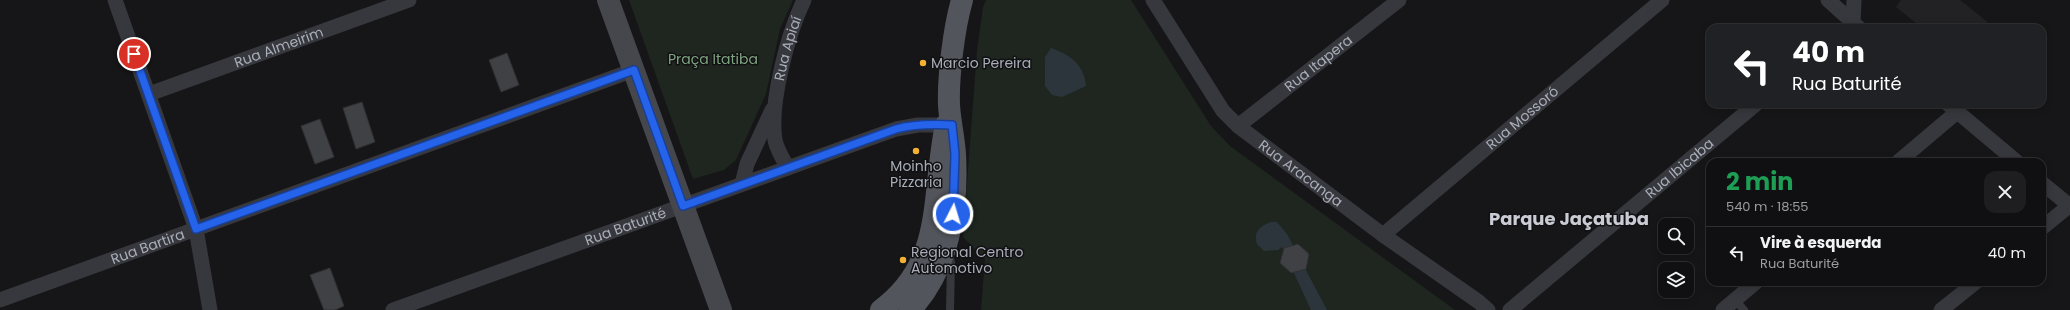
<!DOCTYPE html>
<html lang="pt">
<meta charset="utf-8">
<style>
:root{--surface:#101012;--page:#1e1e20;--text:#f1f3f6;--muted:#9c9d9f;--line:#303032}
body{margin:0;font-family:Poppins,sans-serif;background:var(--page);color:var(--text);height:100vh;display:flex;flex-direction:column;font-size:15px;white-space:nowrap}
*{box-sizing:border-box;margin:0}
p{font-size:13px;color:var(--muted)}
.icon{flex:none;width:22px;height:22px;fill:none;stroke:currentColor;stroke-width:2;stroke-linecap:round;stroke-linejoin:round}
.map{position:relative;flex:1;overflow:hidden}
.side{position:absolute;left:1706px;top:158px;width:340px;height:128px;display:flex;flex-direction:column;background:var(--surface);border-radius:12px;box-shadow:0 2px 10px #0003,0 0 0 1px var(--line)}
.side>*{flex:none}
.banner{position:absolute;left:1706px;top:24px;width:340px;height:84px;border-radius:12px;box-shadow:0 2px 10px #0003,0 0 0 1px var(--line);background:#202124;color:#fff;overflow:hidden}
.controls{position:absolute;left:1658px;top:218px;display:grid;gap:8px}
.controls a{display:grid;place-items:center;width:36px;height:36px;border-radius:8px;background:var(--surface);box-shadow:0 2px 10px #0003,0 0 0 1px var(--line);font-size:20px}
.pin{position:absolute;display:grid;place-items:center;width:34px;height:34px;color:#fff;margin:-17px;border:2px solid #fff;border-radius:50%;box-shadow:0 1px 4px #0007}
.me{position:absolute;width:44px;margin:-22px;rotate:5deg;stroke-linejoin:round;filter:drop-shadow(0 0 3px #0008)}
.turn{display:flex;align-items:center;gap:14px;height:84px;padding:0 20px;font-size:18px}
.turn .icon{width:52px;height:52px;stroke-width:2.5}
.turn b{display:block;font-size:28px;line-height:34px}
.round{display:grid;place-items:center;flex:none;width:42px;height:42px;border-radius:12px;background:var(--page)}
.summary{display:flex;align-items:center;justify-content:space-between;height:68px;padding:0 20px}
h1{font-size:24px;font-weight:700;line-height:30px;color:#1e9e55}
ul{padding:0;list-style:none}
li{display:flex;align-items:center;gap:12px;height:52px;padding:0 20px;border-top:1px solid var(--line)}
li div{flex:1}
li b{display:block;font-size:15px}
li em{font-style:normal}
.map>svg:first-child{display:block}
</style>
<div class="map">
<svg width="2070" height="310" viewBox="0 0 2070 310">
<rect width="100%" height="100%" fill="#161618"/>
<path fill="#222225" d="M1901,0H1960L1995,28H1922L1896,7Z"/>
<path fill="#1e261f" d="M629,0H793L780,29L766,94L736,160L724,170L693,179Z
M986,0H1131L1211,126L1230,146L1455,310H981L985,259L963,237L977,51L983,7Z"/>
<path fill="#2c353c" d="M1051,48C1070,55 1084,64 1086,86L1062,97L1052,95L1045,86V57Z
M1271,222H1277L1287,234L1327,310H1311L1282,247L1278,250L1264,251L1257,244C1253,232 1260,226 1271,222Z"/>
<path fill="#404145" stroke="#303034" d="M507,53L519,85L501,92L489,60Z
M362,102L375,142L356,149L343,108Z
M320,119L334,157L315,164L301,126Z
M1298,244L1309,254L1306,269L1291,273L1280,263L1284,248Z
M330,268L344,306L335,310H324L310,275Z"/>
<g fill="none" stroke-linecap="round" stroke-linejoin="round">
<path stroke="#37383d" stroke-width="8" d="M949,253L951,263L950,310
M1735,300L1744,310"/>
<g stroke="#37383d" stroke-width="15">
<path d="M115,0L196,229L210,310"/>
<path id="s1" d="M1153,0L1223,111L1238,126L1383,235L1479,302L1488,310"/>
<path d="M1828,0L1859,28"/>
<path d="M1849,27L1853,23L1854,0"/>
<path id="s2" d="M149,94L409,0"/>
<path d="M1948,104L2017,162"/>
<path id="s3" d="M1238,126L1399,0"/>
<path d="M1898,162L1957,112"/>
<path id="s4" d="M788,168C783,159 777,150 775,140C769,104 788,33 804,0"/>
<path d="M2042,183L2070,206"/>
<path d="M742,184L747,164L772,110"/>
<path d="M2042,228L2070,205"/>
<path id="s5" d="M1383,235L1662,0"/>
<path id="s6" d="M0,300L634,70"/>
<path id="s7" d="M393,310L896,129L918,125H952"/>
<path id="s8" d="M1510,310L1756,104"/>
<path d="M1723,310L1756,282"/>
<path d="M1941,310L1976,282"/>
</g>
<path stroke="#45474d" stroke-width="22" d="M608,0L721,310"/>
<path stroke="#53555c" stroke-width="22" d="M881,310C946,262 931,195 946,125
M910,310C949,269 958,208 955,154C954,138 950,122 949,105C948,76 954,28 962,0"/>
</g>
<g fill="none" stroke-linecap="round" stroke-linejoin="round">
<defs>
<path id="route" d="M134,54L196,229L634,70L683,206L896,129C914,124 932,124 952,125L955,154L953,214"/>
</defs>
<use href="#route" stroke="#184099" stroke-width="10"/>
<use href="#route" stroke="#2563eb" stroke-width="7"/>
</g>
<g fill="#f2b134" stroke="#111113" stroke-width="1.5">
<circle cx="923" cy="63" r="4"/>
<circle cx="916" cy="151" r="4"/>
<circle cx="903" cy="260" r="4"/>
</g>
<g text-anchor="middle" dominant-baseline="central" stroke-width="3" stroke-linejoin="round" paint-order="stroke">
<g font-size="14" fill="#a8adb8" stroke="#111113">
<text stroke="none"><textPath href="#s2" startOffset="138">Rua Almeirim</textPath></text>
<text stroke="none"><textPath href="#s4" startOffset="124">Rua Apiaí</textPath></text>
<text stroke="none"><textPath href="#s3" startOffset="102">Rua Itapera</textPath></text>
<text stroke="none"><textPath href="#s5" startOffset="182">Rua Mossoró</textPath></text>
<text stroke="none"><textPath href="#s8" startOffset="221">Rua Ibicaba</textPath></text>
<text stroke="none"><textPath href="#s1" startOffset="231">Rua Aracanga</textPath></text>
<text stroke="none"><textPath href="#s7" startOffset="247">Rua Baturité</textPath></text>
<text stroke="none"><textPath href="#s6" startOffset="157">Rua Bartira</textPath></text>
</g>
<g font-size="14" fill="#7fa381" stroke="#111113">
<text x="713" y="59">Praça Itatiba</text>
</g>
<g font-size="14" fill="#a8adb8" stroke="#111113" text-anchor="start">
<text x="931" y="63">Marcio Pereira</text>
<text x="916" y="166" text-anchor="middle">Moinho<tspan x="916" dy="16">Pizzaria</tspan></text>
<text x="911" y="252">Regional Centro<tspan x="911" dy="16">Automotivo</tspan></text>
</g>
<g font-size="18" font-weight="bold" fill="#c9ccd4" stroke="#111113">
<text x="1569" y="218">Parque Jaçatuba</text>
</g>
</g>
</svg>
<div class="controls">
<a><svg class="icon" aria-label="search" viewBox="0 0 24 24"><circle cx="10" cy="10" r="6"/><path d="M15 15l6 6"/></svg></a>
<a><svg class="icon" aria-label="layers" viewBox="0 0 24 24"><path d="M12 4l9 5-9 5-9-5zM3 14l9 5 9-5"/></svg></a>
</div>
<div class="pin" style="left:134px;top:54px;background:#d93025"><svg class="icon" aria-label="arrive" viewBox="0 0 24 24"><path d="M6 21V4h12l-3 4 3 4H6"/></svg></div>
<svg class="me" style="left:953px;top:214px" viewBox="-20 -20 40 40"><circle r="17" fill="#2563eb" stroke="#fff" stroke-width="3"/><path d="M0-11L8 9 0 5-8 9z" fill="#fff"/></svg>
<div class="banner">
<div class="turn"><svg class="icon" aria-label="left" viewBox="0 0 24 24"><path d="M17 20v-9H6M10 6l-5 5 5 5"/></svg><div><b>40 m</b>Rua Baturité</div></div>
</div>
<section class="side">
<div class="summary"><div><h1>2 min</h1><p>540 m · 18:55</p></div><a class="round"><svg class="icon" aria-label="close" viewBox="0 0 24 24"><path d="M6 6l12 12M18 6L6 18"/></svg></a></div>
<ul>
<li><svg class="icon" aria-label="left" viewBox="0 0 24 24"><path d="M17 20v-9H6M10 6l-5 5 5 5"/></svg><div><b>Vire à esquerda</b><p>Rua Baturité</p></div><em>40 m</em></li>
</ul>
</section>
</div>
